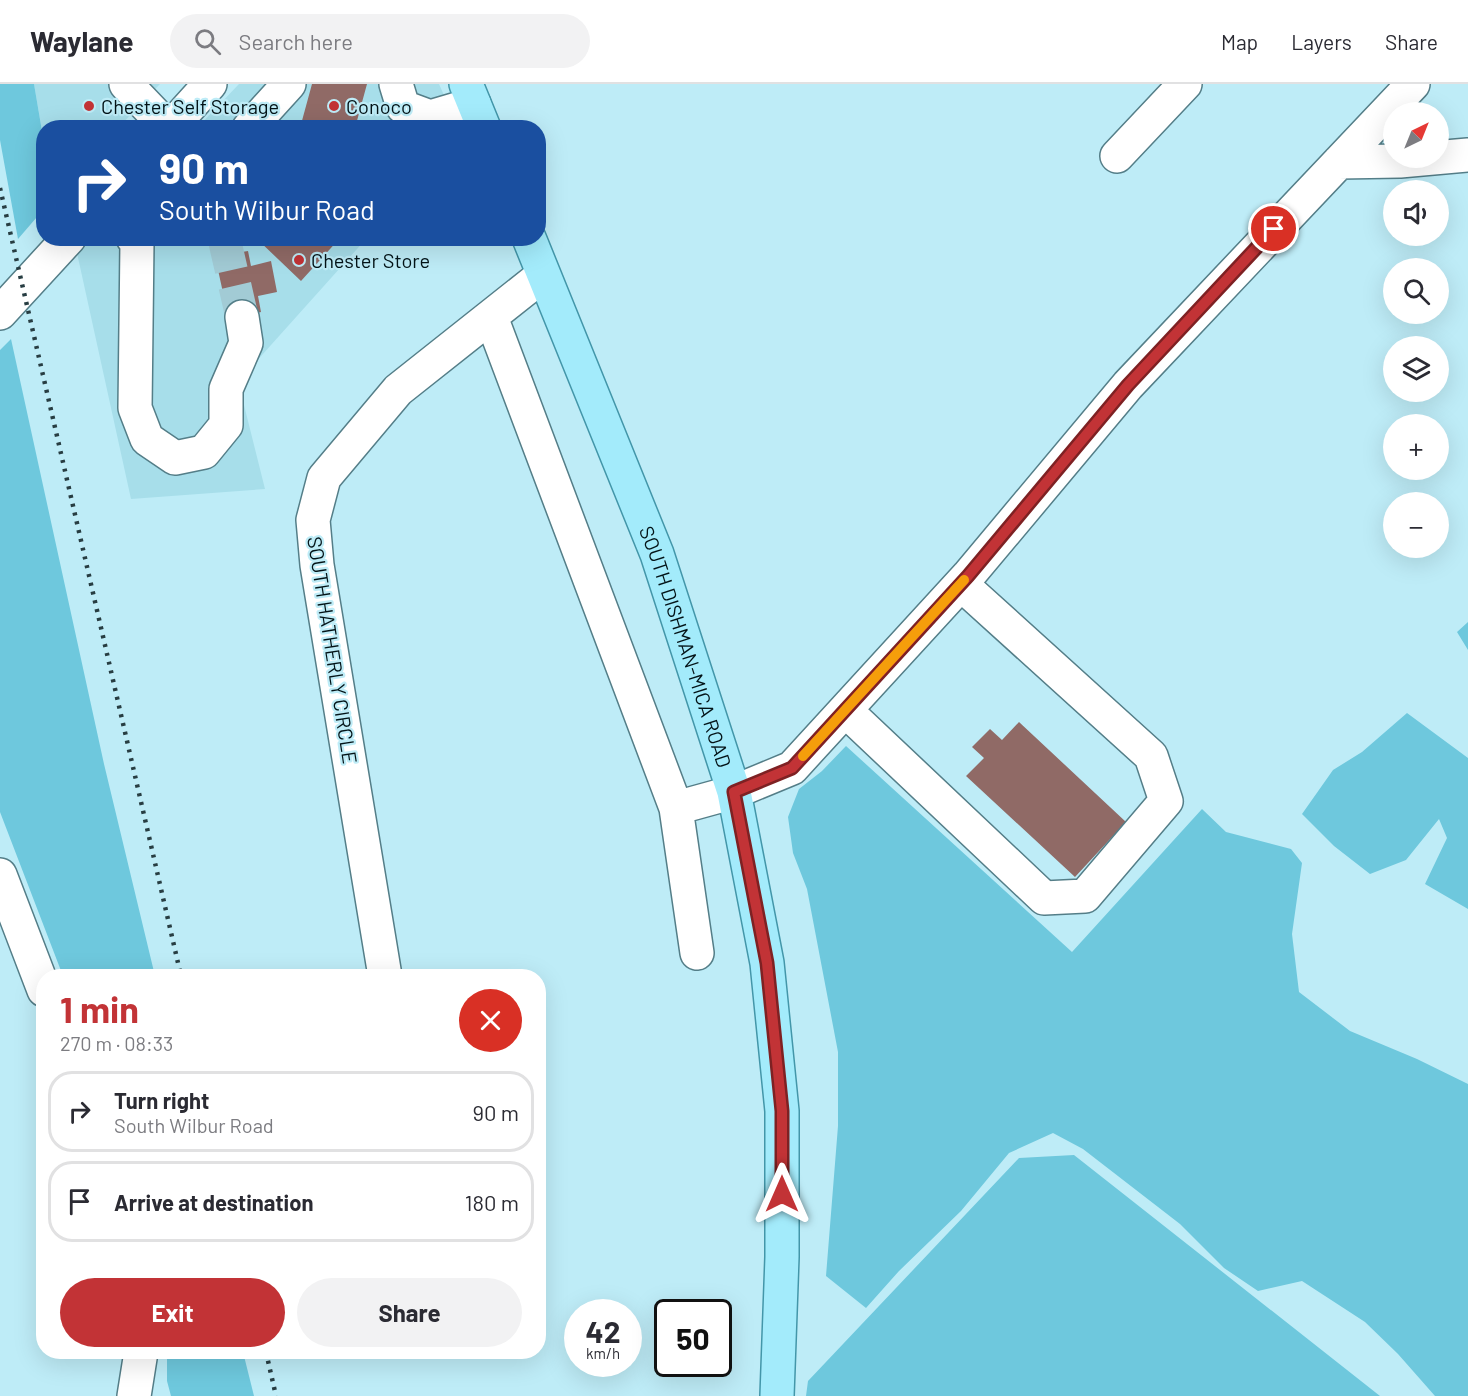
<!DOCTYPE html>
<meta charset="utf-8">
<style>
:root{--surface:#fff;--page:#f2f2f3;--text:#2b2b33;--muted:#7c7c81;--line:#e1e1e2;--accent:#c23336}
body{margin:0;font-family:Barlow,sans-serif;background:var(--page);color:var(--text);height:100vh;display:flex;flex-direction:column;font-size:22px;white-space:nowrap}
*{box-sizing:border-box;margin:0}
p{font-size:20px;color:var(--muted)}
.icon{flex:none;width:33px;height:33px;fill:none;stroke:currentColor;stroke-width:2;stroke-linecap:round;stroke-linejoin:round}
.map{position:relative;flex:1;overflow:hidden}
.details{position:absolute;left:36px;top:885px;width:510px;height:390px;display:flex;flex-direction:column;background:var(--surface);border-radius:24px;box-shadow:0 6px 24px #0002}
.details>*{flex:none}
.guide{position:absolute;left:36px;top:36px;width:510px;height:126px;border-radius:24px;box-shadow:0 6px 24px #0002;background:#1a4fa0;color:#fff;overflow:hidden}
.needle{width:39px;rotate:43deg}
.controls{position:absolute;left:1383px;top:18px;display:grid;gap:12px}
.controls a{display:grid;place-items:center;width:66px;height:66px;border-radius:50%;background:var(--surface);box-shadow:0 6px 24px #0002;font-size:30px}
.speed{position:absolute;left:564px;top:1215px;display:flex;gap:12px;font-size:30px;font-weight:700;text-align:center}
.speed>*{display:grid;place-content:center;width:78px;height:78px;border-radius:50%;background:var(--surface);box-shadow:0 6px 24px #0002;line-height:1}
.speed small{font-size:15px;font-weight:400}
.speed .limit{border:3px solid #111;border-radius:9px;background:#fff;color:#111}
.pin{position:absolute;display:grid;place-items:center;width:51px;height:51px;color:#fff;margin:-26px;border:3px solid #fff;border-radius:50%;box-shadow:0 2px 6px #0007}
.me{position:absolute;width:66px;margin:-33px;rotate:0deg;stroke-linejoin:round;filter:drop-shadow(0 0 4px #0008)}
.turn{display:flex;align-items:center;gap:21px;height:126px;padding:0 24px;font-size:27px}
.turn .icon{width:78px;height:78px;stroke-width:2.5}
.turn b{display:block;font-size:42px;line-height:51px}
.round{display:grid;place-items:center;flex:none;width:63px;height:63px;border-radius:32px;background:var(--page)}
.headline{display:flex;align-items:center;justify-content:space-between;height:102px;padding:0 24px}
h1{font-size:36px;font-weight:700;line-height:45px;color:var(--accent)}
.primary-button{display:flex;gap:12px;margin-top:auto;padding:12px 24px}
.primary-button a{flex:1;height:69px;border-radius:36px;background:var(--accent);color:#fff;font-size:24px;font-weight:700;line-height:69px;text-align:center}
.primary-button a+a{background:var(--page);color:var(--text)}
ul{padding:0;list-style:none}
li{display:flex;align-items:center;gap:18px;height:81px;margin:0 12px 9px;padding:0 12px;border:3px solid var(--line);border-radius:24px}
li div{flex:1}
li b{display:block;font-size:22px}
li em{font-style:normal}
header{display:flex;align-items:center;gap:36px;box-sizing:border-box;height:84px;padding:0 30px;background:var(--surface);border-bottom:2px solid var(--line)}
header strong{font-size:28px}
nav{display:flex;gap:33px;margin-inline-start:auto;font-size:21px}
.search{width:420px;height:54px;background:var(--page);display:flex;align-items:center;gap:15px;box-sizing:border-box;padding:0 21px;border-radius:33px;color:var(--muted);font-size:22px}
.map>svg:first-child{display:block}
</style>
<header>
<strong>Waylane</strong>
<div class="search"><svg class="icon" aria-label="search" viewBox="0 0 24 24"><circle cx="10" cy="10" r="6"/><path d="M15 15l6 6"/></svg>Search here</div>
<nav><a>Map</a><a>Layers</a><a>Share</a></nav>
</header>
<div class="map">
<svg width="1468" height="1312" viewBox="0 0 1468 1312">
<rect width="100%" height="100%" fill="#beecf7"/>
<path fill="#a7deea" d="M34,0H160L119,43L44,44L43,53Z
M239,0H439L458,43L197,44Z
M90,154L366,155L246,289L243,302V317L265,405L131,415L77,169Z"/>
<path fill="#6ec8dd" d="M0,0H34L43,53V126L18,155L0,56Z
M11,255L104,680L155,892H63L0,728V266Z
M1468,538V566L1457,548Z
M1407,629L1468,674V825L1425,800L1447,754L1439,735L1406,776L1370,790L1334,762L1302,730L1333,686L1362,668Z
M846,662L1072,868L1202,725L1226,748L1291,765L1302,779L1292,850L1299,908L1350,947L1417,975L1468,1000V1312H1435L1398,1270L1365,1238L1302,1197L1258,1207L1224,1184L1180,1140L1083,1065L1053,1049L1009,1069L961,1127L899,1187L866,1224L826,1192L838,1042V968L807,805L793,769L788,733L799,705L822,687Z
M1074,1071L1380,1312H806L808,1297L1019,1074Z
M167,1268H243L254,1312H171L167,1297Z"/>
<path fill="#906a66" d="M312,0H367L355,44H300Z
M211,154H233L236,169L248,167L251,182L271,177L277,208L258,212L261,228L229,236Z
M256,154H340L301,197Z
M1019,638L1126,738L1075,793L966,692L984,674L972,663L990,645L1002,656Z"/>
<g fill="none" stroke-linecap="round" stroke-linejoin="round">
<path stroke="#a2cbd5" stroke-width="33" stroke-dasharray="33 16" stroke-linecap="butt" d="M224,154L242,233"/>
<defs>
<path id="minor" d="M126,0L168,44
M396,0L403,23L430,33L474,20
M170,44L210,0
M249,44L289,0
M1117,72L1185,0
M1339,78L1400,77L1468,71
M133,154L137,158L135,324L147,355L175,374L204,368L226,341V305L246,259L242,233
M0,229L69,154
M491,233L676,724L697,869
M845,626L1044,814L1085,812L1166,717L1151,672L961,500
M676,724L734,708L792,684L968,492L1128,301L1413,0
M0,791L44,906
M385,892L317,481L313,436L324,394L398,306L543,191
M134,1312L141,1268"/>
<g id="major">
<path d="M466,0L484,44"/>
<path id="s1" d="M529,154L657,470L734,708L767,879L782,1027V1173L777,1312"/>
</g>
</defs>
<use href="#minor" stroke="#547e88" stroke-width="36"/>
<use href="#major" stroke="#4396a9" stroke-width="36"/>
<use href="#minor" stroke="#fff" stroke-width="33"/>
<use href="#major" stroke="#a3ebfb" stroke-width="33"/>
<path stroke="#273d42" stroke-width="4.5" stroke-dasharray="3 6" stroke-linecap="butt" d="M0,104L181,892
M266,1268L276,1312"/>
</g>
<g fill="none" stroke-linecap="round" stroke-linejoin="round">
<defs>
<path id="route" d="M782,1110V1027L767,879L734,708L792,684L968,492L1128,301L1274,145"/>
</defs>
<use href="#route" stroke="#7e2123" stroke-width="15"/>
<use href="#route" stroke="#c23336" stroke-width="10"/>
<path stroke="#f59e0b" stroke-width="10" d="M803,672L964,496"/>
</g>
<g fill="#c23336" stroke="#beecf7" stroke-width="2">
<circle cx="89" cy="22" r="6"/>
<circle cx="334" cy="22" r="6"/>
<circle cx="299" cy="176" r="6"/>
</g>
<g text-anchor="middle" dominant-baseline="central" stroke-width="4.5" stroke-linejoin="round" paint-order="stroke">
<g font-size="20" fill="#031317" stroke="#beecf7" text-anchor="start">
<text x="101" y="22">Chester Self Storage</text>
<text x="346" y="22">Conoco</text>
<text x="311" y="176">Chester Store</text>
</g>
<g font-size="20" fill="#031317" stroke="#beecf7">
<text stroke="none"><textPath href="#s1" startOffset="438">SOUTH DISHMAN-MICA ROAD</textPath></text>
<text transform="translate(333 566) rotate(81)">SOUTH HATHERLY CIRCLE</text>
</g>
</g>
</svg>
<div class="controls">
<a><svg class="needle" viewBox="-14 -14 28 28"><path d="M0-13l5 13h-10z" fill="#e53935"/><path d="M0 13l5-13h-10z" fill="#7c7c81"/></svg></a>
<a><svg class="icon" aria-label="sound" viewBox="0 0 24 24"><path d="M4 9h4l5-4v14l-5-4H4zM17 9q2 3 0 6"/></svg></a>
<a><svg class="icon" aria-label="search" viewBox="0 0 24 24"><circle cx="10" cy="10" r="6"/><path d="M15 15l6 6"/></svg></a>
<a><svg class="icon" aria-label="layers" viewBox="0 0 24 24"><path d="M12 4l9 5-9 5-9-5zM3 14l9 5 9-5"/></svg></a>
<a>+</a>
<a>−</a>
</div>
<div class="speed"><div>42<small>km/h</small></div><div class="limit">50</div></div>
<div class="pin" style="left:1274px;top:145px;background:#d93025"><svg class="icon" aria-label="arrive" viewBox="0 0 24 24"><path d="M6 21V4h12l-3 4 3 4H6"/></svg></div>
<svg class="me" style="left:782px;top:1110px" viewBox="-20 -20 40 40"><path d="M0-17L14 15 0 8-14 15z" fill="#c23336" stroke="#fff" stroke-width="4"/></svg>
<div class="guide">
<div class="turn"><svg class="icon" aria-label="right" viewBox="0 0 24 24"><path d="M7 20v-9h11M14 6l5 5-5 5"/></svg><div><b>90 m</b>South Wilbur Road</div></div>
</div>
<section class="details">
<div class="headline"><div><h1>1 min</h1><p>270 m · 08:33</p></div><a class="round" style="background:#d93025;color:#fff"><svg class="icon" aria-label="close" viewBox="0 0 24 24"><path d="M6 6l12 12M18 6L6 18"/></svg></a></div>
<ul>
<li><svg class="icon" aria-label="right" viewBox="0 0 24 24"><path d="M7 20v-9h11M14 6l5 5-5 5"/></svg><div><b>Turn right</b><p>South Wilbur Road</p></div><em>90 m</em></li>
<li><svg class="icon" aria-label="arrive" viewBox="0 0 24 24"><path d="M6 21V4h12l-3 4 3 4H6"/></svg><div><b>Arrive at destination</b></div><em>180 m</em></li>
</ul>
<div class="primary-button"><a>Exit</a><a>Share</a></div>
</section>
</div>
